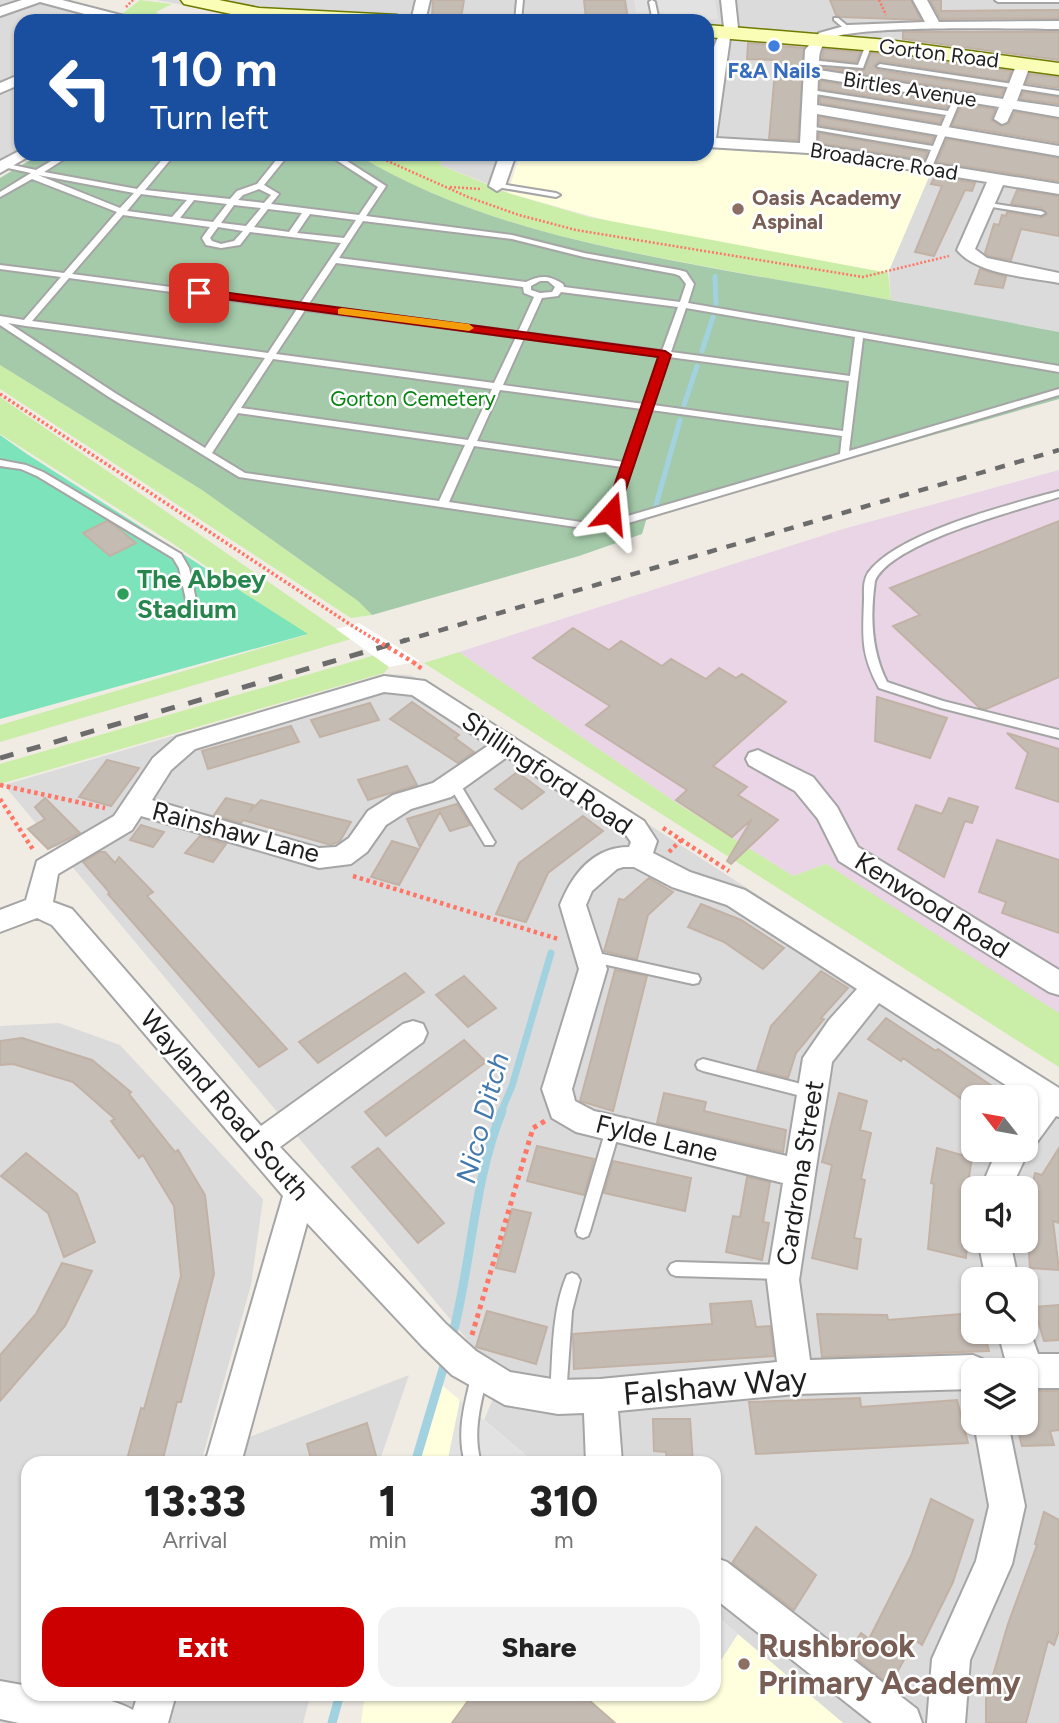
<!DOCTYPE html>
<style>
:root{--surface:#fff;--page:#f2f2f2;--text:#222;--muted:#767676;--accent:#cd0001}
body{margin:0;font-family:Figtree,sans-serif;background:var(--page);color:var(--text);height:100vh;display:flex;flex-direction:column;font-size:26px;white-space:nowrap}
*{box-sizing:border-box;margin:0}
p{font-size:23px;color:var(--muted)}
.icon{flex:none;width:38px;height:38px;fill:none;stroke:currentColor;stroke-width:2;stroke-linecap:round;stroke-linejoin:round}
.map{position:relative;flex:1;overflow:hidden}
.drawer{position:absolute;left:21px;top:1456px;width:700px;height:245px;display:flex;flex-direction:column;background:var(--surface);border-radius:21px;box-shadow:0 2px 5px #0004}
.drawer>*{flex:none}
.guide{position:absolute;left:14px;top:14px;width:700px;height:147px;border-radius:21px;box-shadow:0 2px 5px #0004;background:#1a4fa0;color:#fff;overflow:hidden}
.needle{width:46px;rotate:301deg}
.fabs{position:absolute;left:961px;top:1085px;display:grid;gap:14px}
.fabs a{display:grid;place-items:center;width:77px;height:77px;border-radius:14px;background:var(--surface);box-shadow:0 2px 5px #0004;font-size:35px}
.pin{position:absolute;display:grid;place-items:center;width:60px;height:60px;color:#fff;margin:-30px;border-radius:14px;box-shadow:0 4px 10px #0006}
.me{position:absolute;width:77px;margin:-38px;rotate:18deg;stroke-linejoin:round;filter:drop-shadow(0 0 5px #0008)}
.turn{display:flex;align-items:center;gap:24px;height:147px;padding:0 21px;font-size:32px}
.turn .icon{width:91px;height:91px;stroke-width:2.5}
.turn b{display:block;font-size:49px;line-height:60px}
.eta{display:flex;justify-content:space-evenly;align-items:center;height:119px;text-align:center}
.eta b{font-size:42px;font-weight:800;line-height:49px}
.cta{display:flex;gap:14px;margin-top:auto;padding:14px 21px}
.cta a{flex:1;height:80px;border-radius:21px;background:var(--accent);color:#fff;font-size:28px;font-weight:800;line-height:80px;text-align:center}
.cta a+a{background:var(--page);color:var(--text)}
.map>svg:first-child{display:block}
</style>
<div class="map">
<svg width="1059" height="1723" viewBox="0 0 1059 1723">
<rect width="100%" height="100%" fill="#f0ece4"/>
<path fill="#dcdbdb" fill-rule="evenodd" d="M0,0H32L107,21H21V149L0,161Z
M156,0H1059V332L891,300L889,270L931,172L823,154L707,146V21H272Z
M444,154H502L488,184L440,165Z
M386,674L410,675L430,683L1059,1090V1723H843L714,1614V1463H535L484,1420L501,1380L4,785ZM973,1097H1026V1150H973ZM973,1188H1026V1241H973ZM973,1279H1026V1332H973ZM973,1370H1026V1423H973Z
M59,1023L120,1045L263,1199L251,1285L203,1455L409,1375L379,1463H28V1694H311L303,1723H0V1026Z"/>
<path fill="#e9d5e6" d="M1059,470V1015L826,864L793,876L675,802L459,652L843,529Z"/>
<path fill="#ffffde" d="M707,147L823,154L931,172L888,273L623,225L508,193L520,154H707Z
M437,1381L535,1463H418Z
M714,1614L843,1723H361L365,1694H714Z"/>
<path fill="#caeda7" d="M140,0L172,4L156,12L167,21H142L122,14Z
M356,154H444L440,165L508,193L589,217L888,273L891,300C819,287 748,275 677,261C565,240 454,214 356,154Z
M0,365L202,490L358,601L372,615L351,618L0,389Z
M0,397L351,639L0,742V725L306,635L172,543L0,434Z
M459,652L675,802L793,876L826,864L1059,1013V1067L424,663Z
M375,655L389,667L384,673L0,784V764Z"/>
<path fill="#a4caa9" d="M40,154H356C476,227 615,250 750,275C853,293 956,312 1059,332V399L647,517L642,534L579,556L372,615L358,601L202,490L0,365V178Z"/>
<path fill="#7de3bb" d="M0,435L27,454L308,634L0,719Z"/>
<path fill="#e2e2e2" d="M634,0H715L718,19H710L709,23L673,21V18H665L664,13H636Z
M460,1400L535,1463H447Z
M714,1614L738,1634L714,1671Z"/>
<path fill="#fff" d="M359,623L420,661L389,667L336,629Z"/>
<g fill="none" stroke-linecap="round" stroke-linejoin="round">
<path stroke="#a2d2e0" stroke-width="4.5" d="M715,276V280"/>
<path stroke="#a2d2e0" stroke-width="5" d="M715,278L716,305
M702,351L713,317
M684,405L697,366
M654,512L680,420"/>
<path stroke="#a2d2e0" stroke-width="7" d="M501,1112L512,1086L551,953"/>
<path stroke="#a2d2e0" stroke-width="9" d="M452,1337C472,1263 473,1182 502,1111
M415,1463L446,1359
M332,1723L340,1694"/>
</g>
<path fill="#c4bbb3" stroke="#c2b2a5" stroke-width="2" d="M433,0H464L461,18H432Z
M584,0H625L628,19H586Z
M830,0H911L921,20L841,17L836,15Z
M930,0H941V11L1059,10V18L941,19Z
M903,32H1059V60L903,39Z
M748,43L804,48L798,140L769,139L776,60L747,59Z
M824,49L860,52L856,62L822,59Z
M871,53L888,55L1011,71L1007,81L880,61L874,66L878,70L1004,89L1001,96L822,68L864,70Z
M1030,74L1059,77V88L1026,83Z
M821,81L950,102L947,108L820,89Z
M1023,92L1059,97V104L1021,99Z
M820,97L942,117L940,123L820,103Z
M962,104L995,109L991,120L1001,126L1009,123L1015,112L1059,119V143L952,125Z
M820,117L934,137L931,143L819,125Z
M819,133L927,152L924,160L819,143Z
M947,139L1059,158V181L937,162Z
M935,176L975,183L972,191L965,190L934,256L915,252L942,186L931,184Z
M1017,190L1059,196V236L1021,229L1011,260L988,256L985,253L994,224L999,225L1002,215L1006,216L1007,212L1041,218L1047,214L1041,208L1011,204Z
M980,269L1006,277L1003,288L975,284Z
M107,521L118,528L136,543L110,556L83,533Z
M1059,521V677L986,709L980,708L893,626L920,615L890,588Z
M573,628L609,650L621,641L662,666L671,659L706,679L719,668L736,678L742,674L786,702L713,766L747,787L738,795L778,820L731,864L727,861L752,819L732,837L676,800L687,790L586,725L610,706L533,658Z
M877,697L947,718L930,758L875,741Z
M412,702L459,735L455,738L474,752L458,763L390,719Z
M370,703L379,720L320,737L311,720Z
M291,726L299,742L208,769L202,751Z
M1007,733L1059,749V802L1016,788L1028,753Z
M107,760L139,768L111,806L79,797Z
M407,766L417,785L368,800L358,780Z
M517,772L544,792L522,809L495,789Z
M45,798L80,833L48,849L28,829L45,819L35,807Z
M226,798L253,805L249,812L261,800L351,822L340,841L331,845L243,820L241,823L214,815Z
M949,798L978,807L972,823L965,821L944,877L898,849L916,805L942,814Z
M457,804L470,825L450,831L440,812L420,847L407,819Z
M583,816L603,831L548,873L526,922L496,914L519,863Z
M141,825L164,832L153,847L130,840Z
M200,836L226,844L213,862L185,853Z
M997,840L1059,860V933L1002,913L1006,902L979,892Z
M392,841L419,849L399,885L371,877Z
M100,852H105L115,863L119,857L153,892L147,896L287,1049L259,1067L108,894L110,893L83,862Z
M649,878L673,892L648,915L637,959L604,951L619,899L624,900Z
M701,904L741,920L784,948L763,969L724,942L688,927Z
M615,970L647,976L613,1111L580,1101Z
M821,971L848,988L821,1018L824,1019L796,1053L788,1078L757,1070L771,1026Z
M405,973L424,992L318,1063L299,1042Z
M464,976L496,1008L468,1027L436,995Z
M886,1018L936,1051L938,1049L1008,1097H973V1107L903,1058L901,1061L868,1039Z
M22,1038L92,1060L131,1092L129,1094L175,1152L178,1150L205,1195L214,1274L181,1402H177L162,1463H126L141,1408L144,1409L181,1276L174,1206L143,1155L139,1158L111,1121L115,1119L73,1082L13,1064L0,1065V1041Z
M464,1040L486,1062L386,1136L365,1112Z
M664,1093L706,1102L704,1111L786,1130L783,1152L657,1123Z
M839,1093L867,1101L860,1130L871,1133L861,1179L865,1180L854,1238L861,1239L857,1269L812,1258L832,1165L822,1162Z
M537,1146L594,1159L584,1195L527,1181Z
M378,1148L444,1223L418,1243L352,1167Z
M937,1148L972,1158L963,1214L969,1215L966,1258L928,1249L934,1184L931,1183Z
M1059,1148V1223L1053,1221L1059,1270L1030,1268L1026,1211L1035,1173L1042,1175Z
M26,1153L77,1194L95,1242L64,1257L48,1213L1,1176Z
M613,1161L691,1178L685,1211L604,1193Z
M747,1177L770,1182L763,1222L769,1223L762,1260L726,1252L733,1216L740,1217Z
M512,1209L531,1213L515,1272L496,1268Z
M62,1263L92,1271L65,1326L0,1401V1355L36,1314Z
M751,1301L756,1327L770,1326L774,1356L574,1369L573,1334L712,1324L710,1304Z
M1059,1305V1340L1044,1341L1034,1307Z
M487,1311L547,1327L536,1364L476,1347Z
M973,1313V1332H984L989,1351L822,1357L817,1314L887,1315L888,1320Z
M1026,1391H1059V1430L1050,1431L1054,1445L1022,1446L1016,1423H1026Z
M860,1398L861,1407L957,1400L968,1443L756,1454L749,1402Z
M653,1419H690L693,1463H667L666,1452L654,1451Z
M367,1423L376,1456L357,1463H312L307,1444Z
M931,1499L973,1520L953,1582L922,1645L915,1640L890,1685L849,1653L861,1633L869,1639L911,1556Z
M1044,1512L1059,1520V1631L1054,1645L1048,1641L1026,1723H986V1699L1008,1624L1037,1545L1035,1544Z
M756,1527L816,1575L794,1610L732,1563Z
M473,1694H582L615,1723H452Z"/>
<g fill="none" stroke-linecap="round" stroke-linejoin="round">
<defs>
<path id="service" d="M517,0H523L521,21H515Z
M652,0L655,2L659,21H653L649,2Z
M995,0H1059V2H998Z
M834,18H838L850,28V30H846L834,20Z
M869,42L872,44L863,68L811,64L808,62L811,60L858,65L866,44Z
M880,64L1059,91V95L878,67L877,66Z
M811,90L948,111L956,95L962,96L932,167L928,169L924,167L931,150L804,128L808,126L933,146L946,115L809,93L808,92Z
M63,154H72L44,172L137,189L167,154H175L145,190L230,199L237,191L257,184L281,154H289L264,185L279,194L271,204L359,215L378,187L327,154H336L386,186L366,216L512,235L584,253L679,270L686,272L694,284L688,303L1059,366V372L863,338L849,451L1059,389V395L615,527L596,530L239,477L109,397L0,325V316L24,320L61,277L0,269V265L64,273L117,212L32,179L0,197V192L31,173L3,167V163L36,170ZM38,175L134,193L120,208ZM259,189L271,195L264,203L238,200L243,195ZM141,194L187,200L172,217L127,211ZM194,200L227,204L213,222L180,218ZM234,205L261,208L246,226L221,223ZM268,209L302,213L289,232L254,227ZM310,214L356,220L344,238L297,233ZM123,215L210,227L202,238L206,245L221,248L240,245L250,232L341,243L300,304L72,274ZM363,221L512,239L584,257L675,274L680,276L686,284L680,302L564,287L563,284C549,275 541,275 526,282L339,258ZM218,227L243,231L234,241L221,244L212,241L210,238ZM336,263L523,287L524,293L534,297L518,332L308,305ZM69,278L297,309L268,353L32,321ZM540,281H548L555,287L552,292L540,293L531,290V286ZM561,292L678,307L662,351L526,333L542,298L558,296ZM686,308L855,337L850,376L671,352ZM305,310L516,337L494,383L276,354ZM8,323L26,326L265,358L205,448L115,393ZM524,338L661,356L644,404L503,385ZM669,357L849,381L843,431L653,405ZM273,359L492,389L468,440L241,408ZM500,390L642,409L624,462L477,441ZM651,410L842,436L840,454L607,522L616,513ZM238,413L465,445L439,501L245,473L212,453ZM474,446L622,467L606,512L594,524L449,502Z
M494,183L556,193L560,195L556,197L497,187H494Z
M983,202L1041,211L1045,213L1041,215L986,206L982,204Z
M0,460L26,465L43,472L181,554L189,568L198,609L197,611L193,612L188,609L179,568L173,558L37,476L21,469L0,466Z
M1059,491V497C1019,510 891,542 875,581C870,616 871,650 887,682L943,701L1059,730V738L941,708L879,688C860,653 863,636 864,599C864,591 863,581 868,573C896,533 1011,504 1059,491Z
M453,778L457,779L493,839L495,842L493,845H485L447,782Z
M589,951L693,974L698,975L700,979L698,983L693,984L589,961L584,960L583,956L584,952Z
M703,1059L813,1087L818,1089L820,1093L818,1097L813,1099L703,1071L698,1069L696,1065L698,1061Z
M613,1123L618,1125L620,1129L590,1231L588,1236L583,1238L578,1236L576,1231L606,1129L608,1125Z
M676,1262L784,1265L789,1267L792,1272L789,1277L784,1279L676,1276L671,1274L668,1269L671,1264Z
M572,1273L577,1275L580,1280L572,1311L566,1396L564,1402L558,1404L552,1402L550,1396C553,1357 551,1312 567,1275Z
M480,1365L486,1368L488,1373C481,1403 472,1432 481,1463H465C456,1432 465,1403 472,1373L474,1368Z"/>
<path id="minor" d="M22,0H62L132,18L134,21H111L40,2L0,16V7Z
M416,0H430L425,21H411Z
M721,0H735L738,28L730,38L716,138L800,143L805,50L819,33L848,25L925,22L913,0H927L939,22L1059,21V29C1023,29 848,24 828,40C818,48 819,58 819,70L1003,99L1017,63L1024,59L1031,63L1017,101L1059,107V117L1013,109L1007,122L1002,124L994,119L999,107L818,78L817,105L1059,146V156L817,114L816,145L1059,184V194L1003,185L975,249L987,258L1059,273V283C1029,277 977,275 957,250L987,182L808,153L707,147C707,114 703,53 724,28Z
M21,74V84L0,93V83Z
M21,150V154H33L0,173V161Z
M500,154H516L505,186L497,191L489,186Z
M384,676L425,681L644,821L657,841L653,853L690,872L745,890L1059,1088V1117L1056,1116L1037,1142L1027,1146L1029,1150L1011,1188H981L997,1150H1026V1110L1032,1102L879,1003L832,1062L799,1280L810,1360L973,1355L985,1360L989,1370H973V1389L796,1394L618,1411L622,1463H586L584,1413L558,1414L505,1405L452,1375L422,1346L307,1223L241,1463H205L283,1196L52,925L37,918L0,932V910L26,900L37,861L114,816L153,758L177,737ZM384,692L412,695L489,745L433,783L393,795L368,811L349,838L336,847L319,848L152,800L171,770L195,749ZM507,757L626,835L631,842L629,847C593,847 572,875 560,905L579,969L542,1089L552,1118L576,1132L783,1183L767,1280L777,1362L600,1379L558,1380L510,1372L476,1351L446,1324L280,1147L423,1042L427,1033L423,1024L413,1021L403,1024L261,1126L72,909L53,902L58,874L132,830L141,816L319,868L351,864L367,852L386,825L411,809L451,797ZM623,867H634L672,887L727,905L857,989L829,1020L803,1058L787,1156L594,1111L575,1101L572,1089L607,969L586,905L592,891L617,869Z
M758,750L813,777L837,807L858,847L1059,970V995L1049,992L839,861L818,819L795,791L749,765L746,759L749,753Z
M978,1241H1010L1018,1279H986Z
M1026,1320L1038,1354H1059V1388H1026V1370H1008L998,1332H1026Z
M974,1423H1008L1025,1506L1012,1564L970,1660L965,1723H927L932,1659L976,1561L989,1506Z
M714,1557L727,1562L917,1709L922,1723H872L714,1598Z
M0,1681L28,1686V1694C61,1694 104,1693 133,1710L138,1694H176L168,1723H19L0,1719Z"/>
<path id="secondary" d="M181,0H219L259,8L397,15L407,21L259,20L184,4Z
M707,25L888,40L1059,63V75L888,52L707,37Z"/>
</defs>
<use href="#service" stroke="#a5a5a5" stroke-width="4"/>
<use href="#minor" stroke="#a5a5a5" stroke-width="4"/>
<use href="#secondary" stroke="#6e7b00" stroke-width="3"/>
<path stroke="#ff7566" stroke-width="2.5" stroke-dasharray="2 2" stroke-linecap="butt" d="M879,0L886,15
M126,7L133,0
M372,154L468,197L519,215L576,230L863,277L949,256
M450,187L480,189"/>
<path stroke="#ff7566" stroke-width="3.5" stroke-dasharray="2.5 2.5" stroke-linecap="butt" d="M0,394L351,625"/>
<path stroke="#ff7566" stroke-width="4.5" stroke-dasharray="3.5 3.5" stroke-linecap="butt" d="M413,662L422,669
M0,785L105,808
M0,799L34,851
M663,828L729,871
M669,852L681,840
M353,876L558,939"/>
<path stroke="#ff7566" stroke-width="5" stroke-dasharray="4.5 4.5" stroke-linecap="butt" d="M472,1335L533,1128L545,1121"/>
<use href="#service" fill="#fff" fill-rule="evenodd"/>
<use href="#minor" fill="#fff" fill-rule="evenodd"/>
<use href="#secondary" fill="#fafdb5" fill-rule="evenodd"/>
<path stroke="#6c6c6c" stroke-width="4.5" stroke-dasharray="10 10" stroke-linecap="butt" d="M400,642L1059,450"/>
<path stroke="#6c6c6c" stroke-width="5" stroke-dasharray="14 14" stroke-linecap="butt" d="M0,758L406,640"/>
<path stroke="#ff7566" stroke-width="3.5" stroke-dasharray="2.5 2.5" stroke-linecap="butt" d="M351,625L379,642"/>
<path stroke="#ff7566" stroke-width="4.5" stroke-dasharray="3.5 3.5" stroke-linecap="butt" d="M376,640L413,662"/>
</g>
<path fill="#cd0001" stroke="#850001" stroke-width="2" d="M199,289L665,351L671,355L618,513L611,517L605,513L658,357L195,295V290Z"/>
<path fill="#f59e0b" d="M342,308L469,324L474,328L469,331L338,314V309Z"/>
<circle fill="#3f7fe0" stroke="#fff" stroke-width="2.5" cx="774" cy="46" r="7"/>
<g fill="#8d6e63" stroke="#fff" stroke-width="2.5">
<circle cx="738" cy="209" r="7"/>
<circle cx="744" cy="1664" r="7"/>
</g>
<circle fill="#2e9e5b" stroke="#fff" stroke-width="2.5" cx="123" cy="594" r="7"/>
<g text-anchor="middle" dominant-baseline="central" stroke-width="5" stroke-linejoin="round" paint-order="stroke">
<g font-size="21" fill="#1e1e1e" stroke="#fff">
<text transform="translate(939 53) rotate(7)">Gorton Road</text>
<text transform="translate(910 89) rotate(9)">Birtles Avenue</text>
<text transform="translate(884 161) rotate(9)">Broadacre Road</text>
</g>
<g font-size="21" font-weight="bold" fill="#366cbe" stroke="#fff">
<text x="774" y="70">F&amp;A Nails</text>
</g>
<g font-size="21" font-weight="bold" fill="#785e54" stroke="#fff" text-anchor="start">
<text x="752" y="197">Oasis Academy<tspan x="752" dy="24">Aspinal</tspan></text>
</g>
<g font-size="21" fill="#05830f" stroke="#fff">
<text x="413" y="398">Gorton Cemetery</text>
</g>
<g font-size="26" font-weight="bold" fill="#27864d" stroke="#fff" text-anchor="start">
<text x="137" y="579">The Abbey<tspan x="137" dy="30">Stadium</tspan></text>
</g>
<g font-size="26" fill="#1e1e1e" stroke="#fff">
<text transform="translate(547 773) rotate(34)">Shillingford Road</text>
<text transform="translate(236 832) rotate(15)">Rainshaw Lane</text>
<text transform="translate(932 905) rotate(32)">Kenwood Road</text>
<text transform="translate(225 1105) rotate(49)">Wayland Road South</text>
<text transform="translate(657 1138) rotate(14)">Fylde Lane</text>
<text transform="translate(800 1173) rotate(-81)">Cardrona Street</text>
</g>
<g font-size="28" font-style="italic" fill="#4278ac" stroke="#fff">
<text transform="translate(482 1118) rotate(-75)">Nico Ditch</text>
</g>
<g font-size="32" fill="#1e1e1e" stroke="#fff">
<text transform="translate(715 1386) rotate(-5)">Falshaw Way</text>
</g>
<g font-size="32" font-weight="bold" fill="#785e54" stroke="#fff" text-anchor="start">
<text x="758" y="1646">Rushbrook<tspan x="758" dy="37">Primary Academy</tspan></text>
</g>
</g>
</svg>
<div class="fabs">
<a><svg class="needle" viewBox="-14 -14 28 28"><path d="M0-13l5 13h-10z" fill="#e53935"/><path d="M0 13l5-13h-10z" fill="#767676"/></svg></a>
<a><svg class="icon" aria-label="sound" viewBox="0 0 24 24"><path d="M4 9h4l5-4v14l-5-4H4zM17 9q2 3 0 6"/></svg></a>
<a><svg class="icon" aria-label="search" viewBox="0 0 24 24"><circle cx="10" cy="10" r="6"/><path d="M15 15l6 6"/></svg></a>
<a><svg class="icon" aria-label="layers" viewBox="0 0 24 24"><path d="M12 4l9 5-9 5-9-5zM3 14l9 5 9-5"/></svg></a>
</div>
<div class="pin" style="left:199px;top:293px;background:#d93025"><svg class="icon" aria-label="arrive" viewBox="0 0 24 24"><path d="M6 21V4h12l-3 4 3 4H6"/></svg></div>
<svg class="me" style="left:611px;top:513px" viewBox="-20 -20 40 40"><path d="M0-17L14 15 0 8-14 15z" fill="#cd0001" stroke="#fff" stroke-width="4"/></svg>
<div class="guide">
<div class="turn"><svg class="icon" aria-label="left" viewBox="0 0 24 24"><path d="M17 20v-9H6M10 6l-5 5 5 5"/></svg><div><b>110 m</b>Turn left</div></div>
</div>
<section class="drawer">
<div class="eta">
<div><b>13:33</b><p>Arrival</p></div>
<div><b>1</b><p>min</p></div>
<div><b>310</b><p>m</p></div>
</div>
<div class="cta"><a>Exit</a><a>Share</a></div>
</section>
</div>
